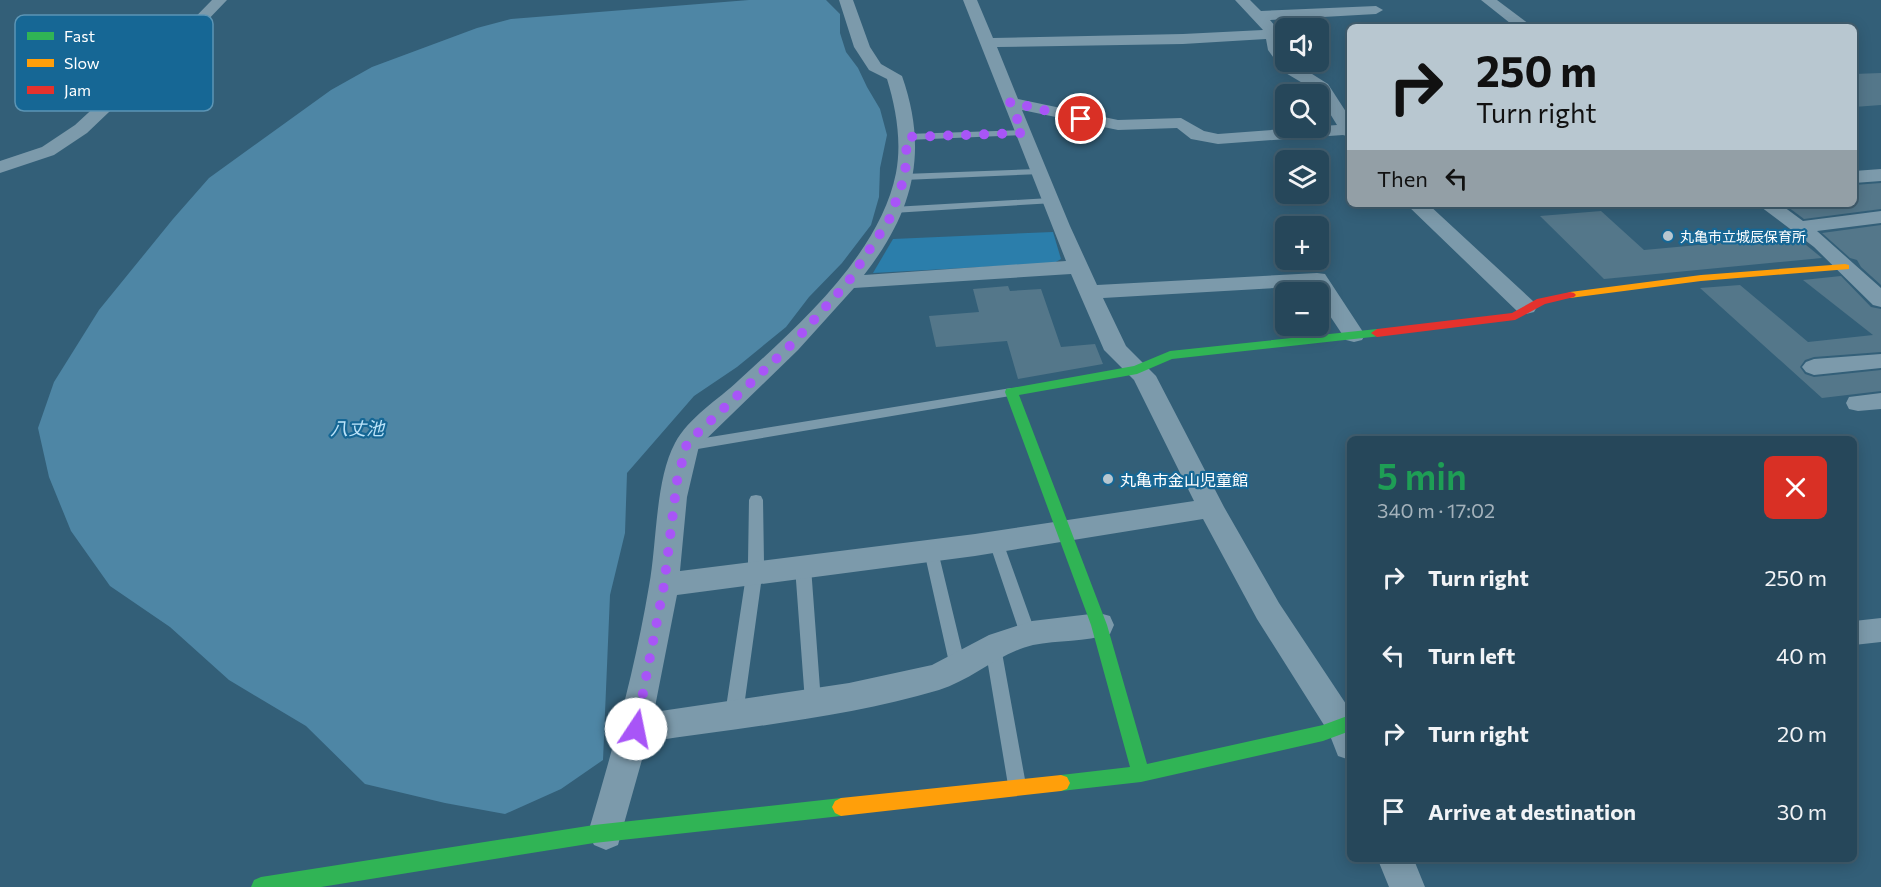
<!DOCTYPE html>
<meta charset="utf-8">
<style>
:root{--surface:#26475a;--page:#325163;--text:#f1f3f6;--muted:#a4b2bb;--line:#425f70}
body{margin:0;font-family:Commissioner,"Noto Sans JP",sans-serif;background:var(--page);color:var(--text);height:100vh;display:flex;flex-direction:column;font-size:22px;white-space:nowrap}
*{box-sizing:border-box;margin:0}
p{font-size:20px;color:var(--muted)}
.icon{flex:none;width:33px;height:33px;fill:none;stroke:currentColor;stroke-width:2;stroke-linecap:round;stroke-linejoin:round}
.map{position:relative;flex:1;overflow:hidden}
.panel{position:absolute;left:1347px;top:436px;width:510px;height:426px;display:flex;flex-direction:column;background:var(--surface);border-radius:9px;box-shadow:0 3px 15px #0003,0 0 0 2px var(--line)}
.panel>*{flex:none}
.hud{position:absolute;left:1347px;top:24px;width:510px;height:183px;border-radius:9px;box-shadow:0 3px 15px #0003,0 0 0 2px var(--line);background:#b8c7d0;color:#111;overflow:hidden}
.buttons{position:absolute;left:1275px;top:18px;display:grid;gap:12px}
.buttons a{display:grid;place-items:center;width:54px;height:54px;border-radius:9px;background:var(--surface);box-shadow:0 3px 15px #0003,0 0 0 2px var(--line);font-size:30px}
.pin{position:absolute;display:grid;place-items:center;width:51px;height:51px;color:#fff;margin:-26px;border:3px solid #fff;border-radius:50%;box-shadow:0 2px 6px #0007}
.me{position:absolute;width:66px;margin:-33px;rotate:11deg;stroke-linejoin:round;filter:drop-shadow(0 0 4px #0008)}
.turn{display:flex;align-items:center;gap:21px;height:126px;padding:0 30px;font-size:27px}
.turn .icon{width:78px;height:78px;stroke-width:2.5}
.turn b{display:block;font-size:42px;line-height:51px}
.then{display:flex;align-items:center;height:57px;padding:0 30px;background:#0003;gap:12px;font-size:22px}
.round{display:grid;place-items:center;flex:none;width:63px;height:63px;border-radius:9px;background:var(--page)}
.overview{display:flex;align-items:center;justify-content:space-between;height:102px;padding:0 30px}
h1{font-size:36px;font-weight:600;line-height:45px;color:#1e9e55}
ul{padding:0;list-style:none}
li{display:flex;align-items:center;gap:18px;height:78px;padding:0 30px}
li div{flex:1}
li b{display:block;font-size:22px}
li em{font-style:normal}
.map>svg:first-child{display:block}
</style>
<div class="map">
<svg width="1881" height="887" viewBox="0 0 1881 887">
<rect width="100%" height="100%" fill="#335f78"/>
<path fill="#2b7eab" d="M1053,232L1061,259L1054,263L873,273L893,239Z"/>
<path fill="#4e86a5" d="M749,0H826L840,14V33L846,52L858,68L867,87L880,109L887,135L880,168L879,197L871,225L842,263L809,297L786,327L737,367L694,396L627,473L625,533L610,595L603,760L561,789L505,814L445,803L365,784L306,726L229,680L170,627L110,586L71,531L49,477L38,428L54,382L99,310L173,219L209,178L331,90L372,67L477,28L511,19Z"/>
<path fill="#54778a" d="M1881,73V105L1854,107V74Z
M1881,183V209L1804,219L1784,204H1854V185Z
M1601,211L1644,250L1795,236L1822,258L1604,279L1540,216Z
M1881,225V285L1861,267L1857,260L1850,258L1822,233Z
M1841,276L1871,307L1881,309V352L1814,357L1805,360L1800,367L1805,374L1814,377L1881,370V391L1822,398L1700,288L1740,285L1808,342L1873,335L1803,280Z
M1008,286L1010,291L1041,289L1061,347L1095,344L1103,364L1018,379L1007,341L936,347L929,316L979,312L973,289Z"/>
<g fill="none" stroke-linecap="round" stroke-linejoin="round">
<path fill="#7c9aab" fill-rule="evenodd" d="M1023,130L1026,131V135L907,140L902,137L907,134Z
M1038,169L1041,170V174L904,180L899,177L904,174Z
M1050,198L1054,199V203L893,213L888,210L893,207Z
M1011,388L1017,392L1016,395L686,451L679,446L686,441Z
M756,495L761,496L763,500L764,562L743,714L740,719L734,722L728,719L725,714L748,562L749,500L751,496Z
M996,536L1001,538L1003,542L1036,634L1034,639L1028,641L1022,639L1020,634L989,542L991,538Z
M931,545L936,547L938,551L966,667L964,672L958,674L952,672L950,667L924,551L926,547Z
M803,561L808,563L811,567L821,702L819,707L813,709L807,707L805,702L795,567L798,563Z
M993,640L999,642L1001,647L1026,785L1023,791L1017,793L1011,791L1008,785L985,647L987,642Z"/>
<path fill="#7c9aab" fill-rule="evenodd" d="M212,0H227L179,50L151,72L87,133L54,155L0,173V161L42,147L75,125L139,66L169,44Z
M839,0H853L870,47L881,64L902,76C929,153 913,212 864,275L1066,261L963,0H977L993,38L1183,34L1263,30L1235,0H1250L1261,11L1376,6L1383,10L1376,14L1270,20C1280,31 1286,47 1286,62H1293L1328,84L1350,118V137L1343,135L1218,144L1191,139L1177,128L1118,130L1022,110L1070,226L1097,285L1317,273L1325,274L1365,335L1362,340L1354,342L1346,340L1318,298V292H1315L1311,286L1103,298L1126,346L1156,376L1224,507L1279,603L1350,710V760L1338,756L1329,733L1257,619L1203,519L975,556L677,595L654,712L849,683L932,665L989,635L1032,621L1099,613L1110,616L1114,625L1110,634C1085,642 1058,640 1033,645C999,653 972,680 939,690C845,718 744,727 647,742L618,845L606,850L594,845L588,833C612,752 635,670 649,586C657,544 655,480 675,443C689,417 718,400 739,380C798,326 880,254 896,173C902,142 896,108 887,79L869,70L854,47ZM1266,39L1268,50L1284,72L1316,91L1337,125L1218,134L1204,131L1181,118L1118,120L1018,99L997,47L1183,44ZM1071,274L1104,350L1134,380L1194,501L975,534L680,571L687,497L699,446L798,350L854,288Z
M1481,0H1497L1533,27H1515Z
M1881,169V181L1854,183V171Z
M1406,204H1428L1534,302L1537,307L1534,312L1526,314L1518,312Z
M1757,204H1780L1803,221L1881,211V223L1817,231L1881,288V307L1873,305L1814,247Z
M1881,354V368L1814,375L1806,372L1802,367L1806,362L1814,359Z
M1881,393V409L1858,411L1849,409L1846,403L1849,397Z
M1881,618V642L1854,645V621Z
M1378,860H1414L1425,887H1389Z"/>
<path fill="#30b455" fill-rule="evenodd" d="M1377,329L1383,333L1381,336L1172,359L1137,374L1019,395L1107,625L1147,764L1323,725L1350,715V731L1323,741L1141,782L1061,791L1055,789L1052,783L1055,777L1061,775L1130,767L1091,625L1005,392L1006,389L1134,366L1170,351Z
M841,798L847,801L850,807L847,813L841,816L594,843L321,887H251L254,880L261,877L594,825Z"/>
<path fill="#ff9f0a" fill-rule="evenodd" d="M1845,264L1849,265V269L1701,281L1570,298L1564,295L1570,292L1701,275Z
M1061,775L1067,777L1070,783L1067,789L1061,791L841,816L835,813L832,807L835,801L841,798Z"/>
<path fill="#e5322d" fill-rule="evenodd" d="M1570,292L1574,293L1576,295L1574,297L1545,304L1515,320L1377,337L1371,333L1377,329L1512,313L1537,299Z"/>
</g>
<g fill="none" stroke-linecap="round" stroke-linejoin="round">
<path stroke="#a855f7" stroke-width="10" stroke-dasharray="0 18" d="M636,729L664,585L677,481L687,443L794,342L848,282L889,220L905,176L907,137L1023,133L1010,102L1081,119"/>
</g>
<g fill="#b8c7d0" stroke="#166795" stroke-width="2">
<circle cx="1668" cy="236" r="6"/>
<circle cx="1108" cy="479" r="6"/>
</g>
<g text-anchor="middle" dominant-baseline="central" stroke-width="4.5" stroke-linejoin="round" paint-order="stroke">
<g font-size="14" fill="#fff" stroke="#166795" text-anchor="start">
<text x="1680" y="236">丸亀市立城辰保育所</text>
</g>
<g font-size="16" fill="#fff" stroke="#166795" text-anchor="start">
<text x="1120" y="479">丸亀市金山児童館</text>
</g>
<g font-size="18" font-style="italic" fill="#bbe3f9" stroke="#166795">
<text x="357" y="428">八丈池</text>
</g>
</g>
<rect x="15" y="15" width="198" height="96" rx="9" fill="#166795" stroke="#5c95b5" stroke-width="1.5"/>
<rect x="27" y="32" width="27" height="8" fill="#30b455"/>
<rect x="27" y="59" width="27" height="8" fill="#ff9f0a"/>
<rect x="27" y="86" width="27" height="8" fill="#e5322d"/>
<g font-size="16" fill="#fff">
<text x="64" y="42">Fast</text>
<text x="64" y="69">Slow</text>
<text x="64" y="96">Jam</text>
</g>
</svg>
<div class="buttons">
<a><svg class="icon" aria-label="sound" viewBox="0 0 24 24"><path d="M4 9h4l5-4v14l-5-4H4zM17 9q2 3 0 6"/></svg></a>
<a><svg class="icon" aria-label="search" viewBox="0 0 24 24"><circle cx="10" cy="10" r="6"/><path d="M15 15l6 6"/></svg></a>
<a><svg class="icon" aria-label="layers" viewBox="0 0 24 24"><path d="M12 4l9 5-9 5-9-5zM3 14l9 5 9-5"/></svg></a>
<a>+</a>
<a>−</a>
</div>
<div class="pin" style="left:1081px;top:119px;background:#d93025"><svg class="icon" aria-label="arrive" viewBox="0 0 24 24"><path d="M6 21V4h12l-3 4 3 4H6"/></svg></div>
<svg class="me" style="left:636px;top:729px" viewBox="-20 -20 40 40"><circle r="19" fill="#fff"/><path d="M0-13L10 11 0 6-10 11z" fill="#a855f7"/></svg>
<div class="hud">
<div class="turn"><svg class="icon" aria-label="right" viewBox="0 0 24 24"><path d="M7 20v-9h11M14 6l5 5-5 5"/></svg><div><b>250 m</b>Turn right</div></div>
<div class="then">Then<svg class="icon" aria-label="left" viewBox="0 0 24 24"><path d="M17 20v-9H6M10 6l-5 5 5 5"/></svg></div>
</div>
<section class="panel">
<div class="overview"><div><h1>5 min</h1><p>340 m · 17:02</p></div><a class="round" style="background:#d93025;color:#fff"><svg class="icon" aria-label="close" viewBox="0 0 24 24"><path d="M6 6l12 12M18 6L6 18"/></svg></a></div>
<ul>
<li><svg class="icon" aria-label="right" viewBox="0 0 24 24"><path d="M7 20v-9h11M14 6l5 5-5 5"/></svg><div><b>Turn right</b></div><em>250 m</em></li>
<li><svg class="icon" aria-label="left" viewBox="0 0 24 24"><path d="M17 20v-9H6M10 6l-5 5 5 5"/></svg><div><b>Turn left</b></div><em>40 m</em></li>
<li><svg class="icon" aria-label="right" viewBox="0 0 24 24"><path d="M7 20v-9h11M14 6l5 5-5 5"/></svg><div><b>Turn right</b></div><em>20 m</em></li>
<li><svg class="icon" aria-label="arrive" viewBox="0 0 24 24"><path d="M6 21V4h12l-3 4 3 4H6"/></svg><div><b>Arrive at destination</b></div><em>30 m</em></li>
</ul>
</section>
</div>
